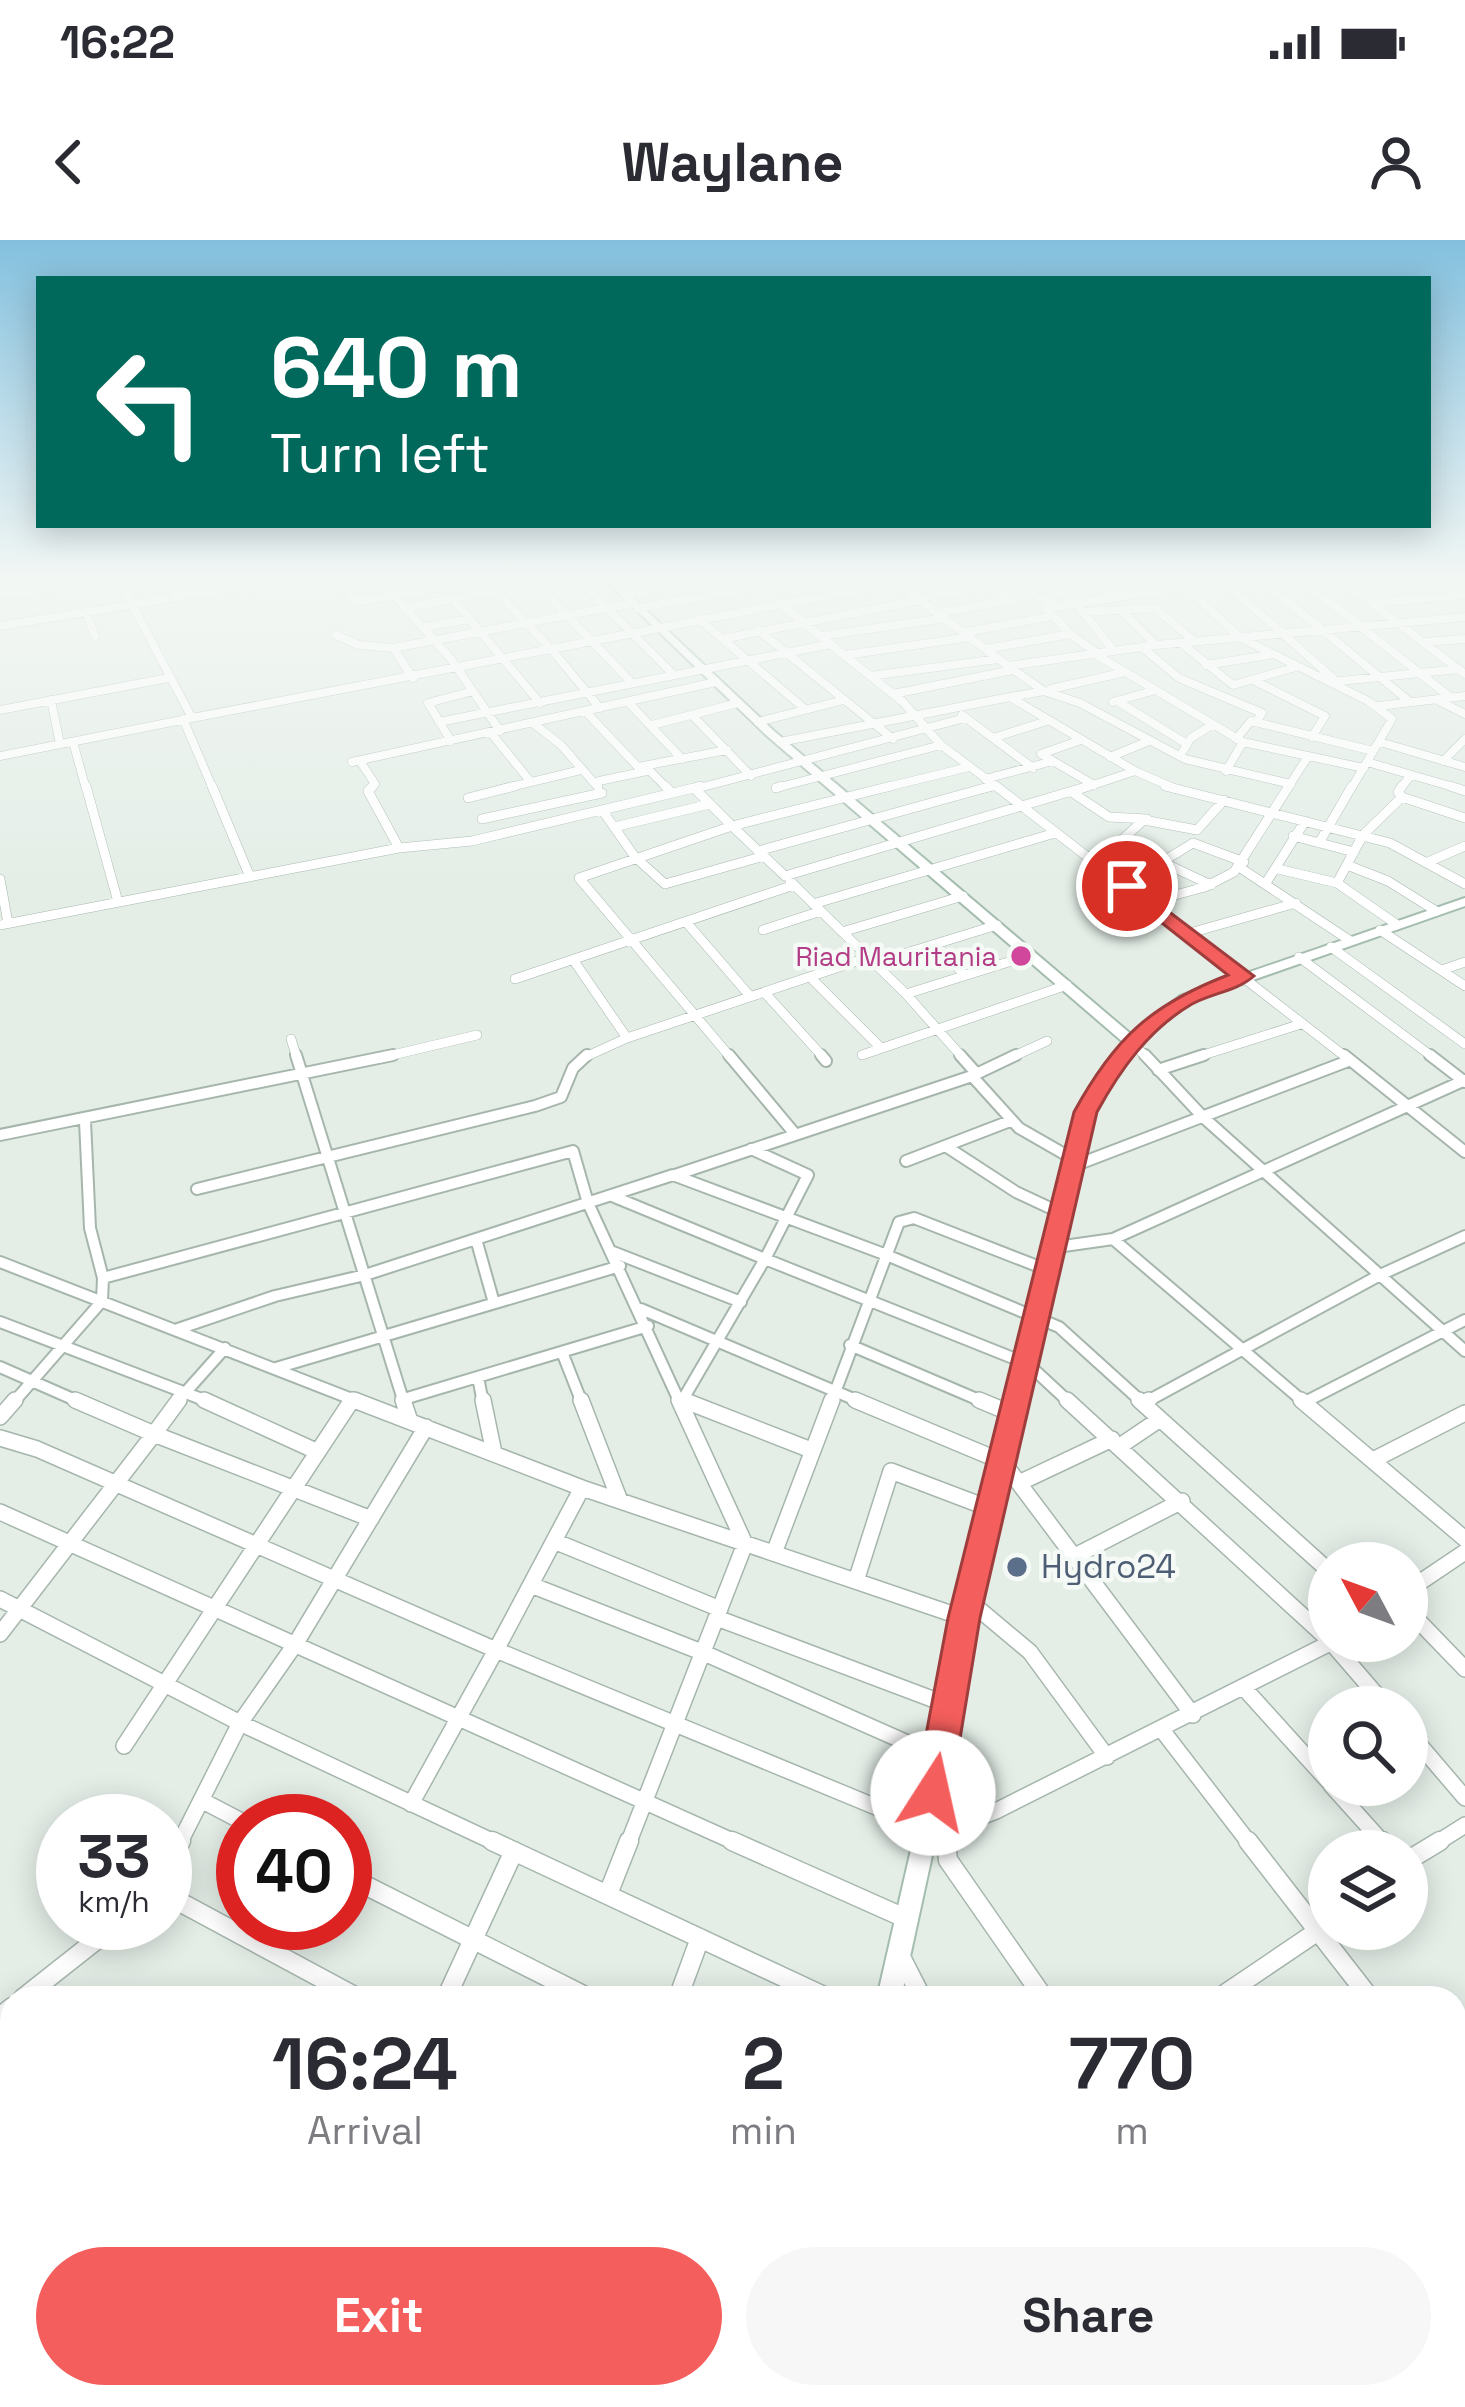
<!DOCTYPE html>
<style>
:root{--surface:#fff;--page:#f7f7f7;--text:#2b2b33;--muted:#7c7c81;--accent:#f45e5c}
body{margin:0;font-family:"Space Grotesk",sans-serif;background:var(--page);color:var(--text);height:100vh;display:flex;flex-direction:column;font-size:45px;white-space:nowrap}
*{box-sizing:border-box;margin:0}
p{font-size:39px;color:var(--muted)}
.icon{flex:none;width:66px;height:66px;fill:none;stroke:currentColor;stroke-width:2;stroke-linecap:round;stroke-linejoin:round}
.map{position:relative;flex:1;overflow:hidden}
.side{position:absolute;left:0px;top:1746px;width:1467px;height:423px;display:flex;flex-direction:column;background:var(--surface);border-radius:36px 36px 0 0;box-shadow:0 6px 30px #0003}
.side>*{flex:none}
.guide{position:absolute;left:36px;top:36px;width:1395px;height:252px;border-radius:0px;box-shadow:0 6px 30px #0003;background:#00695c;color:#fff;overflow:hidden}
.needle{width:78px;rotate:311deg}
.tools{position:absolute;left:1308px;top:1302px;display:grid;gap:24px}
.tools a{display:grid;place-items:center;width:120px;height:120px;border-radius:50%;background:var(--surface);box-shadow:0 6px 30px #0003;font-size:60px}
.speed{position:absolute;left:36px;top:1554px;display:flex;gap:24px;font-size:60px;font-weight:700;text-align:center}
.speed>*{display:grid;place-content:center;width:156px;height:156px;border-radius:50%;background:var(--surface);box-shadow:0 6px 30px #0003;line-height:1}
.speed small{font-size:30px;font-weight:400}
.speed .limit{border:18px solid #d22;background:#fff;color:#111}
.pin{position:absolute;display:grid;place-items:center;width:102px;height:102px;color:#fff;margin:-51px;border:6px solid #fff;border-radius:50%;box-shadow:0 3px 12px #0007}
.me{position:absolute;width:132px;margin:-66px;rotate:10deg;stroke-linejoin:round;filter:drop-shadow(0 0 9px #0008)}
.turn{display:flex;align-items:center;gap:42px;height:252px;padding:0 36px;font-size:54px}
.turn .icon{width:156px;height:156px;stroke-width:2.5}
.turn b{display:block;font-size:84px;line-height:102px}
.eta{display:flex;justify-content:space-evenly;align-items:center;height:204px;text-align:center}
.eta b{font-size:72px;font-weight:600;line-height:84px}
.button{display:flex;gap:24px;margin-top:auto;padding:24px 36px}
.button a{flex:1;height:138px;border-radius:72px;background:var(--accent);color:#fff;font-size:48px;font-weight:600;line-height:138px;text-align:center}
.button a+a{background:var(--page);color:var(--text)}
.status{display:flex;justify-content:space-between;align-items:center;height:84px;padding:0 60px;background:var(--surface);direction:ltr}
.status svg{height:33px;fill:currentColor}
header{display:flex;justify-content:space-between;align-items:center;height:156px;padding:0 36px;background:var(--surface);font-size:54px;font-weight:600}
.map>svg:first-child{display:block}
</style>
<div class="status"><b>16:22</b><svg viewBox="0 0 49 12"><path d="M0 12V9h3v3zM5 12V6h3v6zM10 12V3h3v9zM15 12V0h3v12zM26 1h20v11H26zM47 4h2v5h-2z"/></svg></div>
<header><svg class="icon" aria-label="back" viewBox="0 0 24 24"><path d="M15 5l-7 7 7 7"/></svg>Waylane<svg class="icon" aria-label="person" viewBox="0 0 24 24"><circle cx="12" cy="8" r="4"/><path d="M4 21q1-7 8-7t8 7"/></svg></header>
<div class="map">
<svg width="1465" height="2167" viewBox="0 0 1465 2167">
<rect width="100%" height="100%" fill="#e4eee7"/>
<path fill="#bddfbe" d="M857,2157H1131L1137,2167H855Z"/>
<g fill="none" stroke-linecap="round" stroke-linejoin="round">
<defs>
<path id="street-far4" d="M118,338L192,478L551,409L600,468
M168,338L176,357
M339,338L351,359L360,361L497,338
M379,338L451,419L500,491
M577,338L673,434
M1008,338L1054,366
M1037,338L1074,361L1114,411
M1084,338L1114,356
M1127,338L1150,351
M1176,338L1241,398L1368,461L1392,479L1351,549
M1259,338L1409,461
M1299,338L1450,457
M1339,338L1465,434
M1221,339L1336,441
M535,342L632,443
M897,343L1008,426L1156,405L1465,377
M1353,348L1443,340
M495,350L551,409L919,338
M0,355L117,338
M625,355L703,338
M452,358L540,463
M919,358L991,345L1010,360
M1372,363L1464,355
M780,364L903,462L941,505L1000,549
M405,368L556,338
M638,368L806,338
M1120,369L1156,405
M86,372L95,396
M1082,372L1155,368L1194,401
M939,373L1010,360
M699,379L805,469
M0,386L294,338
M424,387L470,379
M758,390L893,499
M965,392L1053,376
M1070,394L1046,368L1243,338
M336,395L359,405L393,408L633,363
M822,396L945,378
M722,399L921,360
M1425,402L1465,399
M1181,403L1233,445L1296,427
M393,408L413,438
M1143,408L1179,438L1262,473L1256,482
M986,409L1070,394L1097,413
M1095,414L1243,502L1364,528
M845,415L971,397
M1206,425L1269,415
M1008,426L1044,451L1010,457L1135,531
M870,436L998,419
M1253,440L1325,476L1312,497
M1331,442L1459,429
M1051,449L1121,433
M1044,451L1080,463L1185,519L1291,544
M893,454L1013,430
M51,460L60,504
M1117,461L1187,504
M1439,461L1465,474
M628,462L682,519
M1113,462L1152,451
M1378,466L1465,456
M0,470L168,438
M585,471L638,527L727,510
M692,475L751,536
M962,475L1033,528
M183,479L213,549
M439,482L831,404
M758,482L840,461
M533,483L561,505L596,545
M652,485L738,463
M491,493L530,541
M993,498L1047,481
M1236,499L1251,481L1373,511
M1081,500L1041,514L1094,545
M451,501L428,463L473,451
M73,502L86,549
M780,502L1010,457
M1380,502L1465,527
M1183,511L1191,498L1212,485
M0,516L192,478
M1110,517L1149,501
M360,521L375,544L370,549
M1443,521L1465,499
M352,522L716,442
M1367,522L1460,549
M646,527L668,549
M1226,531L1243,502
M985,539L1053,521
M598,547L599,541L647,531
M776,548L941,505
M502,549L581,530
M688,549L694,548
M695,549L965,478
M879,549L969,527
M981,549L994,546
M1081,549L1135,531L1176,549
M1287,549L1307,518
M1400,549L1411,535"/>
<path id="street-far3" d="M86,546L118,662
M212,546L250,637
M373,546L368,551L399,608
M665,546L672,553
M700,546L694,548L732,586L579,638L731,818
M891,546L732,586L785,636L1089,546
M996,546L1347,818
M1165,546L1390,603L1465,644
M1450,546L1465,551
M776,548L782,546
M1073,553L1109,577L1147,579
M1402,557L1465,578
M468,558L515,546
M602,570L635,617L665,644L764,616
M482,579L602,553
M614,587L710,564
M1293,596L1354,612
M1319,603L1352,546
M758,611L992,546
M1089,617L1118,603L1144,580L1197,590L1224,560
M1162,622L1211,645
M1428,622L1465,606
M1347,625L1388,641L1436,671
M1239,627L1349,700
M1278,629L1337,643L1396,684
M1114,636L1162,622L1193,603L1244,622
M0,639L8,683
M790,641L906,754L963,818
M1266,643L1305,581
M1337,643L1363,595L1402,557L1398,552L1402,546
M1149,662L1205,647L1234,632L1289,546
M813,664L1055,593
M686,682L750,756
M0,685L399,608L472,601L694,548
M763,690L821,671
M1380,690L1465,746
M842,692L963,656
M1190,693L1296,663
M935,704L965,735
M1331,707L1465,804
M1299,717L1434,818
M574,721L627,798L869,717
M874,723L997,685
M1442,730L1465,722
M810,737L881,808
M515,739L794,645
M764,752L824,818
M906,754L1031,715
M291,799L297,818
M1132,802L1147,818
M862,815L1067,745
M380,818L477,795
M583,818L627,798
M1010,818L1047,801
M1194,818L1301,784"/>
<path id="street-far2" d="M296,815L404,1163
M729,815L795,894
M821,815L826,821
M960,815L977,834
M1145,815L1203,877L1465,1111
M1344,815L1465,912
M1430,815L1465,842
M1158,830L1204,815
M972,836L1019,888L1073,919
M0,895L393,815
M947,907L1016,952L1063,974
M751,909L808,935L765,1019L1028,1124L1070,1163
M906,921L1010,881
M1071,927L1348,821
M675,935L972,836L1016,815
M197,949L535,866L561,857L573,828L587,815
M612,956L765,1019L682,1161L686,1163
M476,999L494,1063
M1113,999L1305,1163
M1057,1007L1113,999L1465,840
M613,1012L741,1062
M0,1022L362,1163
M103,1038L573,911L588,963L680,1163
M641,1069L863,1163
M0,1082L212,1163
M178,1089L275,1056L365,1035L673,935L884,1014L1059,1087L1143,1163
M850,1105L986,1163
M562,1112L582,1163
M0,1127L82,1163
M276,1128L620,1026
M478,1137L483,1163
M404,1159L648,1086
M1307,1161L1465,1080
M13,1163L102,1061L103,1038L90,988L85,881
M176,1163L225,1108
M350,1163L353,1158
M831,1163L899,982L914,978L1050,1031
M1144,1163L1380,1035L1465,996"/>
<path id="street-far1" d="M179,1160L154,1194L371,1279
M204,1160L318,1212
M354,1160L582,1248L964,1378
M403,1160L410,1181
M483,1160L494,1213
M581,1160L620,1261
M683,1160L811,1210
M855,1160L1003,1222L1193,1475
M979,1160L1015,1175
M1067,1160L1329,1400
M1139,1160L1329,1331
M1301,1160L1465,1299
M1143,1163L1149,1160
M0,1177L15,1160
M0,1198L37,1209L496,1410L411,1564
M1120,1206L1160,1179
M1375,1219L1465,1173
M1019,1243L1112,1199
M582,1248L496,1410L927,1588L957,1586L996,1571L1334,1401
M0,1272L739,1604
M554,1301L720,1369
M774,1313L832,1160
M1077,1315L1182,1261
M856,1341L891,1231L991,1269
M531,1345L704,1413L939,1517
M1407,1351L1465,1312
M0,1359L240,1483L498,1604
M968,1360L1030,1412L1107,1517
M1407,1369L1465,1429
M717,1378L948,1465
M0,1394L154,1194L75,1160
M1330,1401L1387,1467
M1244,1448L1329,1542
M1162,1490L1250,1604
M1407,1490L1465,1558
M124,1506L352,1160
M1331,1545L1384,1604
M201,1560L243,1582
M944,1587L946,1604
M179,1604L240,1483L296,1403L426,1187
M628,1604L745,1304L679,1160
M1435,1604L1465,1585"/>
<path id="street" d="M492,1601L828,1758
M732,1601L907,1679
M946,1601L948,1620L1044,1758
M1248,1601L1370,1758
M1382,1601L1391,1611
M1407,1621L1440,1601
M165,1632L181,1601
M345,1635L589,1758
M165,1654L358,1758
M608,1654L629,1601
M901,1717L922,1758
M23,1758L118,1683
M446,1758L514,1611
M678,1758L700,1698
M1219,1758L1318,1691
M0,1777L12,1767
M1455,1788L1465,1781
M387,2157L401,2167
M1136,2157L1141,2167
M1301,2157L1307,2167
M100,2167L106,2157
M552,2167L555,2157
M1186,2167L1197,2157"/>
<path id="secondary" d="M603,338H612L774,491L1132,795L1180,756L1465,658V666L1190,762L1137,805L1108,841L1093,872L974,1378L938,1588L901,1758H877L916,1588L954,1378L1079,872L1097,836L1124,803L766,495Z
M789,2157H817L814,2167H786Z"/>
</defs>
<use href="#street-far4" stroke="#a6b6ad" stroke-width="9"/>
<use href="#street-far3" stroke="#a6b6ad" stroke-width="10"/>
<use href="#street-far2" stroke="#a6b6ad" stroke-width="14"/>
<use href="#street-far1" stroke="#a6b6ad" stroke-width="18"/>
<use href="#street" stroke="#a6b6ad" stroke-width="21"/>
<use href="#secondary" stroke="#a5bdaf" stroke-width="4"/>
<use href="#street-far4" stroke="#fff" stroke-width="8"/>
<use href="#street-far3" stroke="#fff" stroke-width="9"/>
<use href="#street-far2" stroke="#fff" stroke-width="10"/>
<use href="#street-far1" stroke="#fff" stroke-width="15"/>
<use href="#street" stroke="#fff" stroke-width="18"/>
<use href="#secondary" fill="#fff" fill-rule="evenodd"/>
</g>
<linearGradient id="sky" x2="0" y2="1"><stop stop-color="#83c0de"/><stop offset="0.53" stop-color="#f3f7f4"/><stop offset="1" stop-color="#f3f7f4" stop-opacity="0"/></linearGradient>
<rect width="1465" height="641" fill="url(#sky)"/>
<path fill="#f45e5c" stroke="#9f3d3c" stroke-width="3" d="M1127,640L1254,736C1237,751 1212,753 1192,764C1149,789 1120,830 1097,872L980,1378L951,1553L946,1565L933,1571L920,1565L915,1553L948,1378L1074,872C1114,799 1150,765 1228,735L1120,650L1117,646Z"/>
<circle fill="#d1479c" stroke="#f5faf6" stroke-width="4.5" cx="1021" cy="716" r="12"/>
<circle fill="#5c6f8a" stroke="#f5faf6" stroke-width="4.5" cx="1017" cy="1327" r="12"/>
<g text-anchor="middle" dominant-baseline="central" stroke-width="9" stroke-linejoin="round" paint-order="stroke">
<g font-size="27" fill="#b23c85" stroke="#f5faf6" text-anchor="end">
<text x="997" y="716">Riad Mauritania</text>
</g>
<g font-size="33" fill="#4e5e75" stroke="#f5faf6" text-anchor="start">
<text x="1041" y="1327">Hydro24</text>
</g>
</g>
</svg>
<div class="tools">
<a><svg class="needle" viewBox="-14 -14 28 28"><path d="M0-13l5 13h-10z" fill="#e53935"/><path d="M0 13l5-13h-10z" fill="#7c7c81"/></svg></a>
<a><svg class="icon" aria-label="search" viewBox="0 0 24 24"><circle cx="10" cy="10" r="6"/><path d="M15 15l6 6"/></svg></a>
<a><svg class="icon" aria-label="layers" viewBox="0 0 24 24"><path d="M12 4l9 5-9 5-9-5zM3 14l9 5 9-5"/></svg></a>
</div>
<div class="speed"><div>33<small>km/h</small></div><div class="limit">40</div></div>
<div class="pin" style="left:1127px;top:646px;background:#d93025"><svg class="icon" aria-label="arrive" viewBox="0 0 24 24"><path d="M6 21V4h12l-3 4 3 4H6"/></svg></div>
<svg class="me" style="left:933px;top:1553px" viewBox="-20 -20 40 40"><circle r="19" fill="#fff"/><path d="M0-13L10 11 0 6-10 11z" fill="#f45e5c"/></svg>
<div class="guide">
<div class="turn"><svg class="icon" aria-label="left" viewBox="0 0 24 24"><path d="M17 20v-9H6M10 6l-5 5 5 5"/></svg><div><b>640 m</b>Turn left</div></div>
</div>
<section class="side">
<div class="eta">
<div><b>16:24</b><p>Arrival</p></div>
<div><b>2</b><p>min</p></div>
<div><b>770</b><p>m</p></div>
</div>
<div class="button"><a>Exit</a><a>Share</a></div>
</section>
</div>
